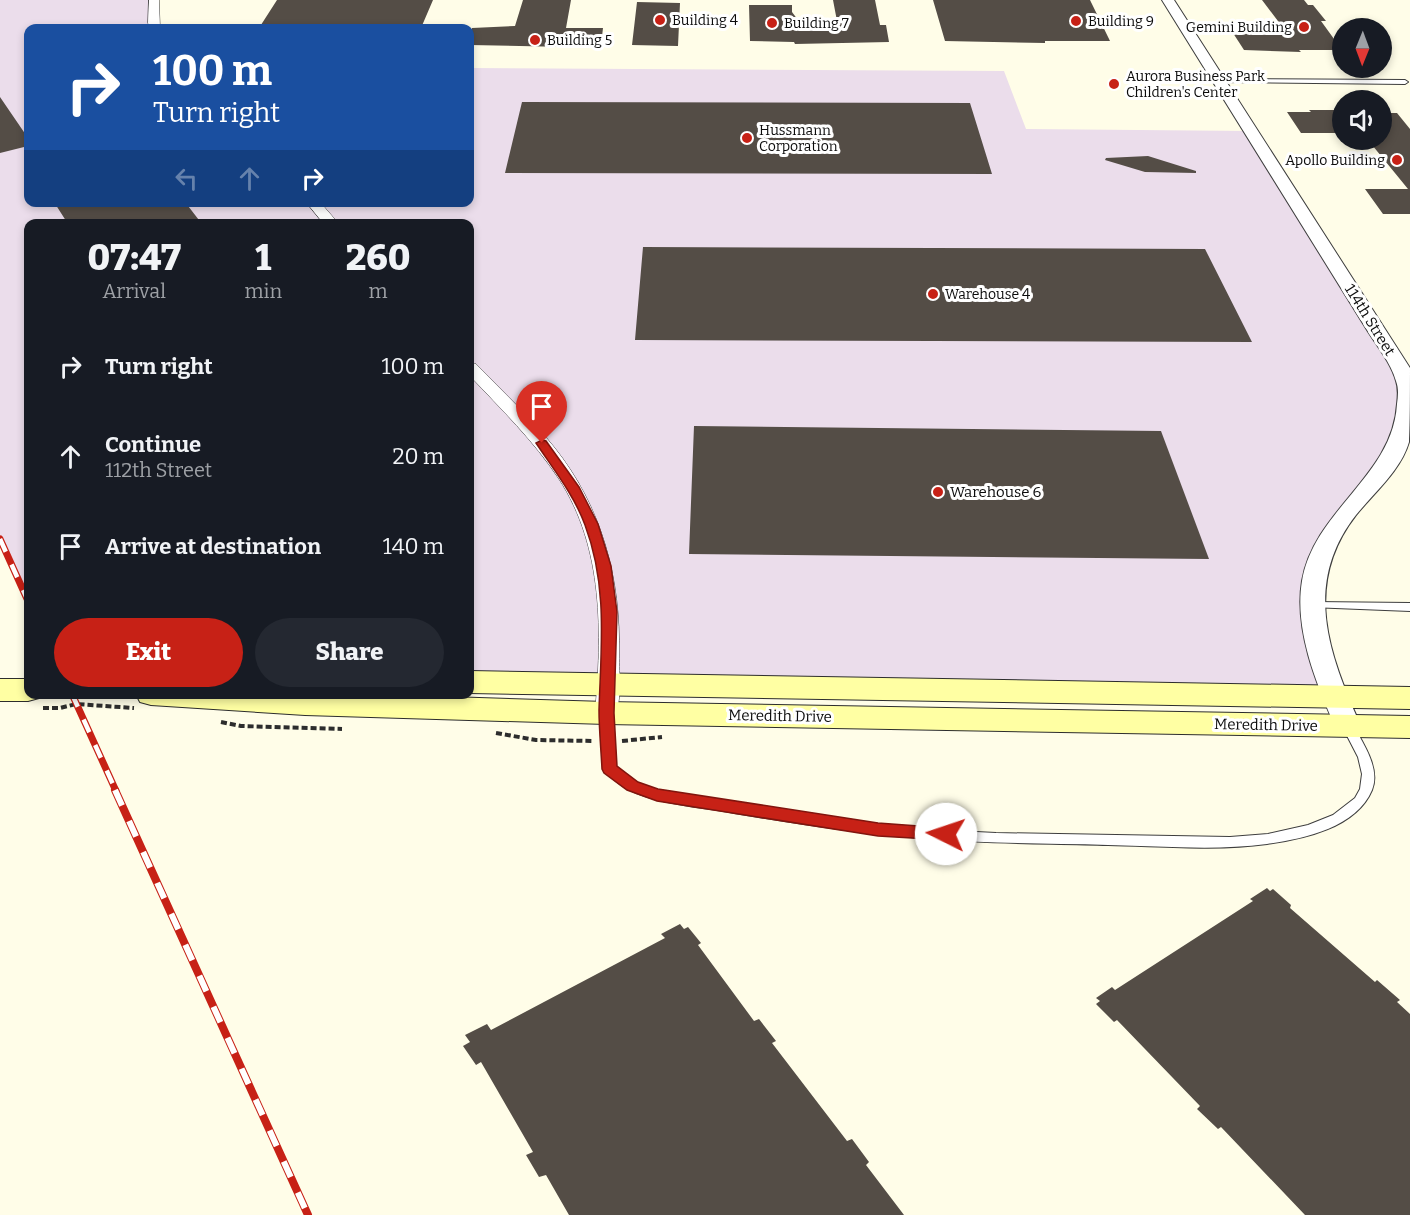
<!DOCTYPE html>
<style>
:root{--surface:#171b24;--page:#242831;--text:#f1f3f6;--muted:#9ea1a6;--accent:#c72116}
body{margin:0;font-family:Bitter,serif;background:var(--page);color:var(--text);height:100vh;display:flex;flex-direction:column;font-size:22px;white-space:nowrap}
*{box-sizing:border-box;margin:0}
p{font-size:20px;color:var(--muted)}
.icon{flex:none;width:33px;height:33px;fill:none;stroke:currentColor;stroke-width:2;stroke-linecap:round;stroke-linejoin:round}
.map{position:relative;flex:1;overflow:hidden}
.panel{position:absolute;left:24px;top:219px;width:450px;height:480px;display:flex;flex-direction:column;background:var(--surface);border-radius:12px;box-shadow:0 3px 9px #0003}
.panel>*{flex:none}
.banner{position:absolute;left:24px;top:24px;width:450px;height:183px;border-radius:12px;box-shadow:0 3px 9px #0003;background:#1a4fa0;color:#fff;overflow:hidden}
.needle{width:39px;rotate:181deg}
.buttons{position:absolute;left:1332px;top:18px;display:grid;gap:12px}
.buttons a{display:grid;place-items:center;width:60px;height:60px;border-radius:50%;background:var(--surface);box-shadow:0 3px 9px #0003;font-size:30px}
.pin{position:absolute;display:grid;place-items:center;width:51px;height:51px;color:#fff;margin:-62px -26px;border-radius:50% 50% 50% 0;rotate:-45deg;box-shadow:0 0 6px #0007}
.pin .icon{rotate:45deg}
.me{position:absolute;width:66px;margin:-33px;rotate:274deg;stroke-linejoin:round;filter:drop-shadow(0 0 4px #0008)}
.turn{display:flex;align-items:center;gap:21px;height:126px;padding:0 30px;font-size:27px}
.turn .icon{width:78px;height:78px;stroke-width:2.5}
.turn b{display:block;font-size:42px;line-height:51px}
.lanes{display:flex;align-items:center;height:57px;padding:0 30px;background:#0003;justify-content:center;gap:30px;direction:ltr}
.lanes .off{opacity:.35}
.eta{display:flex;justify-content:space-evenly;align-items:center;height:102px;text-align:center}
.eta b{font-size:36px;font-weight:800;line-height:42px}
.primary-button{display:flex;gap:12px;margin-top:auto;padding:12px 30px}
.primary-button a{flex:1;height:69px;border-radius:36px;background:var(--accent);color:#fff;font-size:24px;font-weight:800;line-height:69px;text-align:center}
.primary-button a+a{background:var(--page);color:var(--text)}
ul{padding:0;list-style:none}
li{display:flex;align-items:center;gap:18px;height:90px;padding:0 30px}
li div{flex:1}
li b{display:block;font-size:22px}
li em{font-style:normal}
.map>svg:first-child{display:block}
</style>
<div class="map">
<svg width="1410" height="1215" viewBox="0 0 1410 1215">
<rect width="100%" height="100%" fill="#fffde8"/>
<path fill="#ebddeb" d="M0,0H154L153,23L155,28H28V202H470V68L1004,71L1026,129L1250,131L1382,338L1408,399L1362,497L1313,583L1334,697L470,682V224H28V601L0,539Z"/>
<path fill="#544d46" d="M277,0H433L421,28H259Z
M523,0H571L566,28H603L601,45H568L567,47L470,45L472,28L515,26Z
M833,0H875L880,25H886L889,42L795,44L794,42L750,41L749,5H792V12L801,24L837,21Z
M933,0H1090L1110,41H1045V43L945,41Z
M1262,0H1304L1308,5H1313L1326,21H1321L1342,50H1299L1301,52L1244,50L1233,33H1287Z
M637,2L680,3L678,46L632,45Z
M0,97L28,138V146L0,153Z
M522,102L970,103L992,174L505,173Z
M1309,110H1342V133H1301L1287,112H1311Z
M1382,113H1397L1410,129V214H1383L1365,189H1408L1368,140H1382Z
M1148,156L1196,171V173L1145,172L1105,160L1106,158Z
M54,202H185L202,224H68Z
M643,247L1205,249L1252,342L635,340Z
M694,426L1161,431L1209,559L689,554Z
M1267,888L1270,891L1273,889L1291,905L1290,908L1375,982L1377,980L1400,1000L1397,1002L1410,1014V1215H1305L1221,1127L1218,1129L1197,1109L1200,1106L1117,1020L1114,1022L1096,1004L1100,1001L1096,998L1112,987L1115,990L1253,901L1250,899Z
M680,924L684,929L688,927L701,943L698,945L754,1021L759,1019L776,1041L772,1043L847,1141L852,1139L869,1162L866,1165L904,1215H569L546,1175L539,1177L526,1155L533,1152L481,1062L476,1065L463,1046L470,1042L465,1035L487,1024L491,1030L665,938L661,934Z"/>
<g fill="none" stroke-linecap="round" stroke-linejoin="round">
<defs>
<path id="service" d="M1219,79L1405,80L1408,82L1405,84L1217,82V80Z
M1314,602L1410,603V611L1310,607L1309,605Z
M606,709L610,710L612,713L616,767L636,783L658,791L795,813L878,824L937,830L996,833L1230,837L1268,834L1308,825L1333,815L1355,798L1360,789L1362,774L1358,757L1342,726L1344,723H1352C1362,742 1381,768 1372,790C1356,828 1303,839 1267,844C1215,851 1161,846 1108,845C1051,843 994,844 936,839C868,835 801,824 734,813C703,807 656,804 628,789C620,785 609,776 604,769L600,713L602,710Z"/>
<path id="minor" d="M149,0H159L160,28H150L148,23Z
M306,202H320L339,224H324Z
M470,362L476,364C502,391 530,417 554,447C602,507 621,579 619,655C619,674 623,702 613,718L606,721L599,718L595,713C602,634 604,548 559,479C534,441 501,409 470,376Z"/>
<path id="tertiary" d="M1162,0H1174L1410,368C1410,387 1410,425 1409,442C1401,470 1374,493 1356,515C1302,584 1329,655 1361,726L1357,733L1348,736L1339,733L1335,726C1316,683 1294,629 1302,581C1314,510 1393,476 1397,404C1398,396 1399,389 1396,381C1391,363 1377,346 1367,330Z"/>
<path id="secondary" d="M470,671L1410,687V709L470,693Z
M0,679H28V694H41L39,698L28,701H0Z
M136,694H355L606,702L1410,716V738L606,724L305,715L151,705L140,702Z"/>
</defs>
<use href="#service" stroke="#3e3e3e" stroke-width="2"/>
<use href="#minor" stroke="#3e3e3e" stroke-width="1"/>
<use href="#tertiary" stroke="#3e3e3e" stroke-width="2"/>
<use href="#secondary" stroke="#2d2d2d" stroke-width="2"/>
<path stroke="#2d2d2d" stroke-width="4" stroke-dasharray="6 3" stroke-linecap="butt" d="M43,708H60L76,704L134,708
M221,722L241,726L342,729
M496,733L536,740L593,741
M622,741L662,737"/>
<use href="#service" fill="#fff" fill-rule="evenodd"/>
<use href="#minor" fill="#fff" fill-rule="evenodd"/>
<use href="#tertiary" fill="#fff" fill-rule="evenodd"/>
<use href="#secondary" fill="#ffffa3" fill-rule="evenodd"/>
<defs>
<path id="rail-far1" d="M0,539L28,601
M72,694L116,791"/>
<path id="rail" d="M115,790L308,1215"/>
</defs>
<use href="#rail-far1" stroke="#c72116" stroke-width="7"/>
<use href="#rail" stroke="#c72116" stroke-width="8"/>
<use href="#rail-far1" stroke="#fff" stroke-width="4.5" stroke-dasharray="14" stroke-linecap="butt"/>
<use href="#rail" stroke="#fff" stroke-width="6" stroke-dasharray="17" stroke-linecap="butt"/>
</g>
<path fill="#c72116" stroke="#81150e" stroke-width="1.5" d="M542,440L546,441L579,487L598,524L611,566L617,612L614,713L617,766L638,782L658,789L878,823L946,828L952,830L954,834L952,839L946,840L878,836L657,801L627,790L604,773L602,769C601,749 599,729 599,710C601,647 608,586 585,525C574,495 554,470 536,443Z"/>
<g fill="#c72116" stroke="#fff" stroke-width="2">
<circle cx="660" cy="20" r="6"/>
<circle cx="1076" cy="21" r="6"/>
<circle cx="772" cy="23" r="6"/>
<circle cx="1304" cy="27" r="6"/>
<circle cx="535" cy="40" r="6"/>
<circle cx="1114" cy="84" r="6"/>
<circle cx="747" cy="138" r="6"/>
<circle cx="1397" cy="160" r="6"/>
<circle cx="933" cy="294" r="6"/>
<circle cx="938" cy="492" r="6"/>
</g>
<g text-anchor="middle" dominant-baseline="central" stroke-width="6" stroke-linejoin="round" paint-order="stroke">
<g font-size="14" fill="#0b0b0b" stroke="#fff" text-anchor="start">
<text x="672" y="20">Building 4</text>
<text x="1088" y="21">Building 9</text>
<text x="784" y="23">Building 7</text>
<text x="1292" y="27" text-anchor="end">Gemini Building</text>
<text x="547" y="40">Building 5</text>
<text x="1126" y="76">Aurora Business Park<tspan x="1126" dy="16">Children's Center</tspan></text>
<text x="759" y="130">Hussmann<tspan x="759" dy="16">Corporation</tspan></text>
<text x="1385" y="160" text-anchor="end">Apollo Building</text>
<text x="945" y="294">Warehouse 4</text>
</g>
<g font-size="15" fill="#0b0b0b" stroke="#fff">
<text transform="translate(1370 320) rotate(58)">114th Street</text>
<text transform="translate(780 716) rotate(1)">Meredith Drive</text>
<text transform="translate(1266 725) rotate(1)">Meredith Drive</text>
</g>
<g font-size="15" fill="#0b0b0b" stroke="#fff" text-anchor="start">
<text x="950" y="492">Warehouse 6</text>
</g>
</g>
</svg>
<div class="buttons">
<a><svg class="needle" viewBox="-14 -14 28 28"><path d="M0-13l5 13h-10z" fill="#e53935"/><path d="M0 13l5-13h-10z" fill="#9ea1a6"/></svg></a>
<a><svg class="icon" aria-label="sound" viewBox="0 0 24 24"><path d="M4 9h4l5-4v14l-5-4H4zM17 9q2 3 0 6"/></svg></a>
</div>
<div class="pin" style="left:542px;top:443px;background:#d93025"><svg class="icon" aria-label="arrive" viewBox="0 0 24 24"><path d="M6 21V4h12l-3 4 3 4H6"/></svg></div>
<svg class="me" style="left:946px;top:834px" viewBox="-20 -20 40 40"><circle r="19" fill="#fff"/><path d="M0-13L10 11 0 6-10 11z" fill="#c72116"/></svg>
<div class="banner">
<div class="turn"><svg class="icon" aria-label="right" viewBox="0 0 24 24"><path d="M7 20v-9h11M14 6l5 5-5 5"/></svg><div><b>100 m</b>Turn right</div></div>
<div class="lanes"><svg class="icon off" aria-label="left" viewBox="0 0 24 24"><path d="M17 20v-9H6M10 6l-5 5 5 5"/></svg><svg class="icon off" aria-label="ahead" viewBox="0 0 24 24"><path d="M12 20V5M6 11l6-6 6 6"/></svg><svg class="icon" aria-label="right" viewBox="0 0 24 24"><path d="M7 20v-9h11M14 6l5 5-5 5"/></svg></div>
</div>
<section class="panel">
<div class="eta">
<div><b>07:47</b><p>Arrival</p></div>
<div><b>1</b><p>min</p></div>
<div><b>260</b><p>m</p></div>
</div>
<ul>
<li><svg class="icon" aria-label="right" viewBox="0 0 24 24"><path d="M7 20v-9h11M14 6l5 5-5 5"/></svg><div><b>Turn right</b></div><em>100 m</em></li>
<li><svg class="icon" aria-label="ahead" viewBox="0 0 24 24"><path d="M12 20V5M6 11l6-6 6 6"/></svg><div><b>Continue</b><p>112th Street</p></div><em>20 m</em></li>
<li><svg class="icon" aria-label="arrive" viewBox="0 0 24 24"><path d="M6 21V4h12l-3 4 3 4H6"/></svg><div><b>Arrive at destination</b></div><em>140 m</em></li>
</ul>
<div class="primary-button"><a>Exit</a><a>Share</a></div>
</section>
</div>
